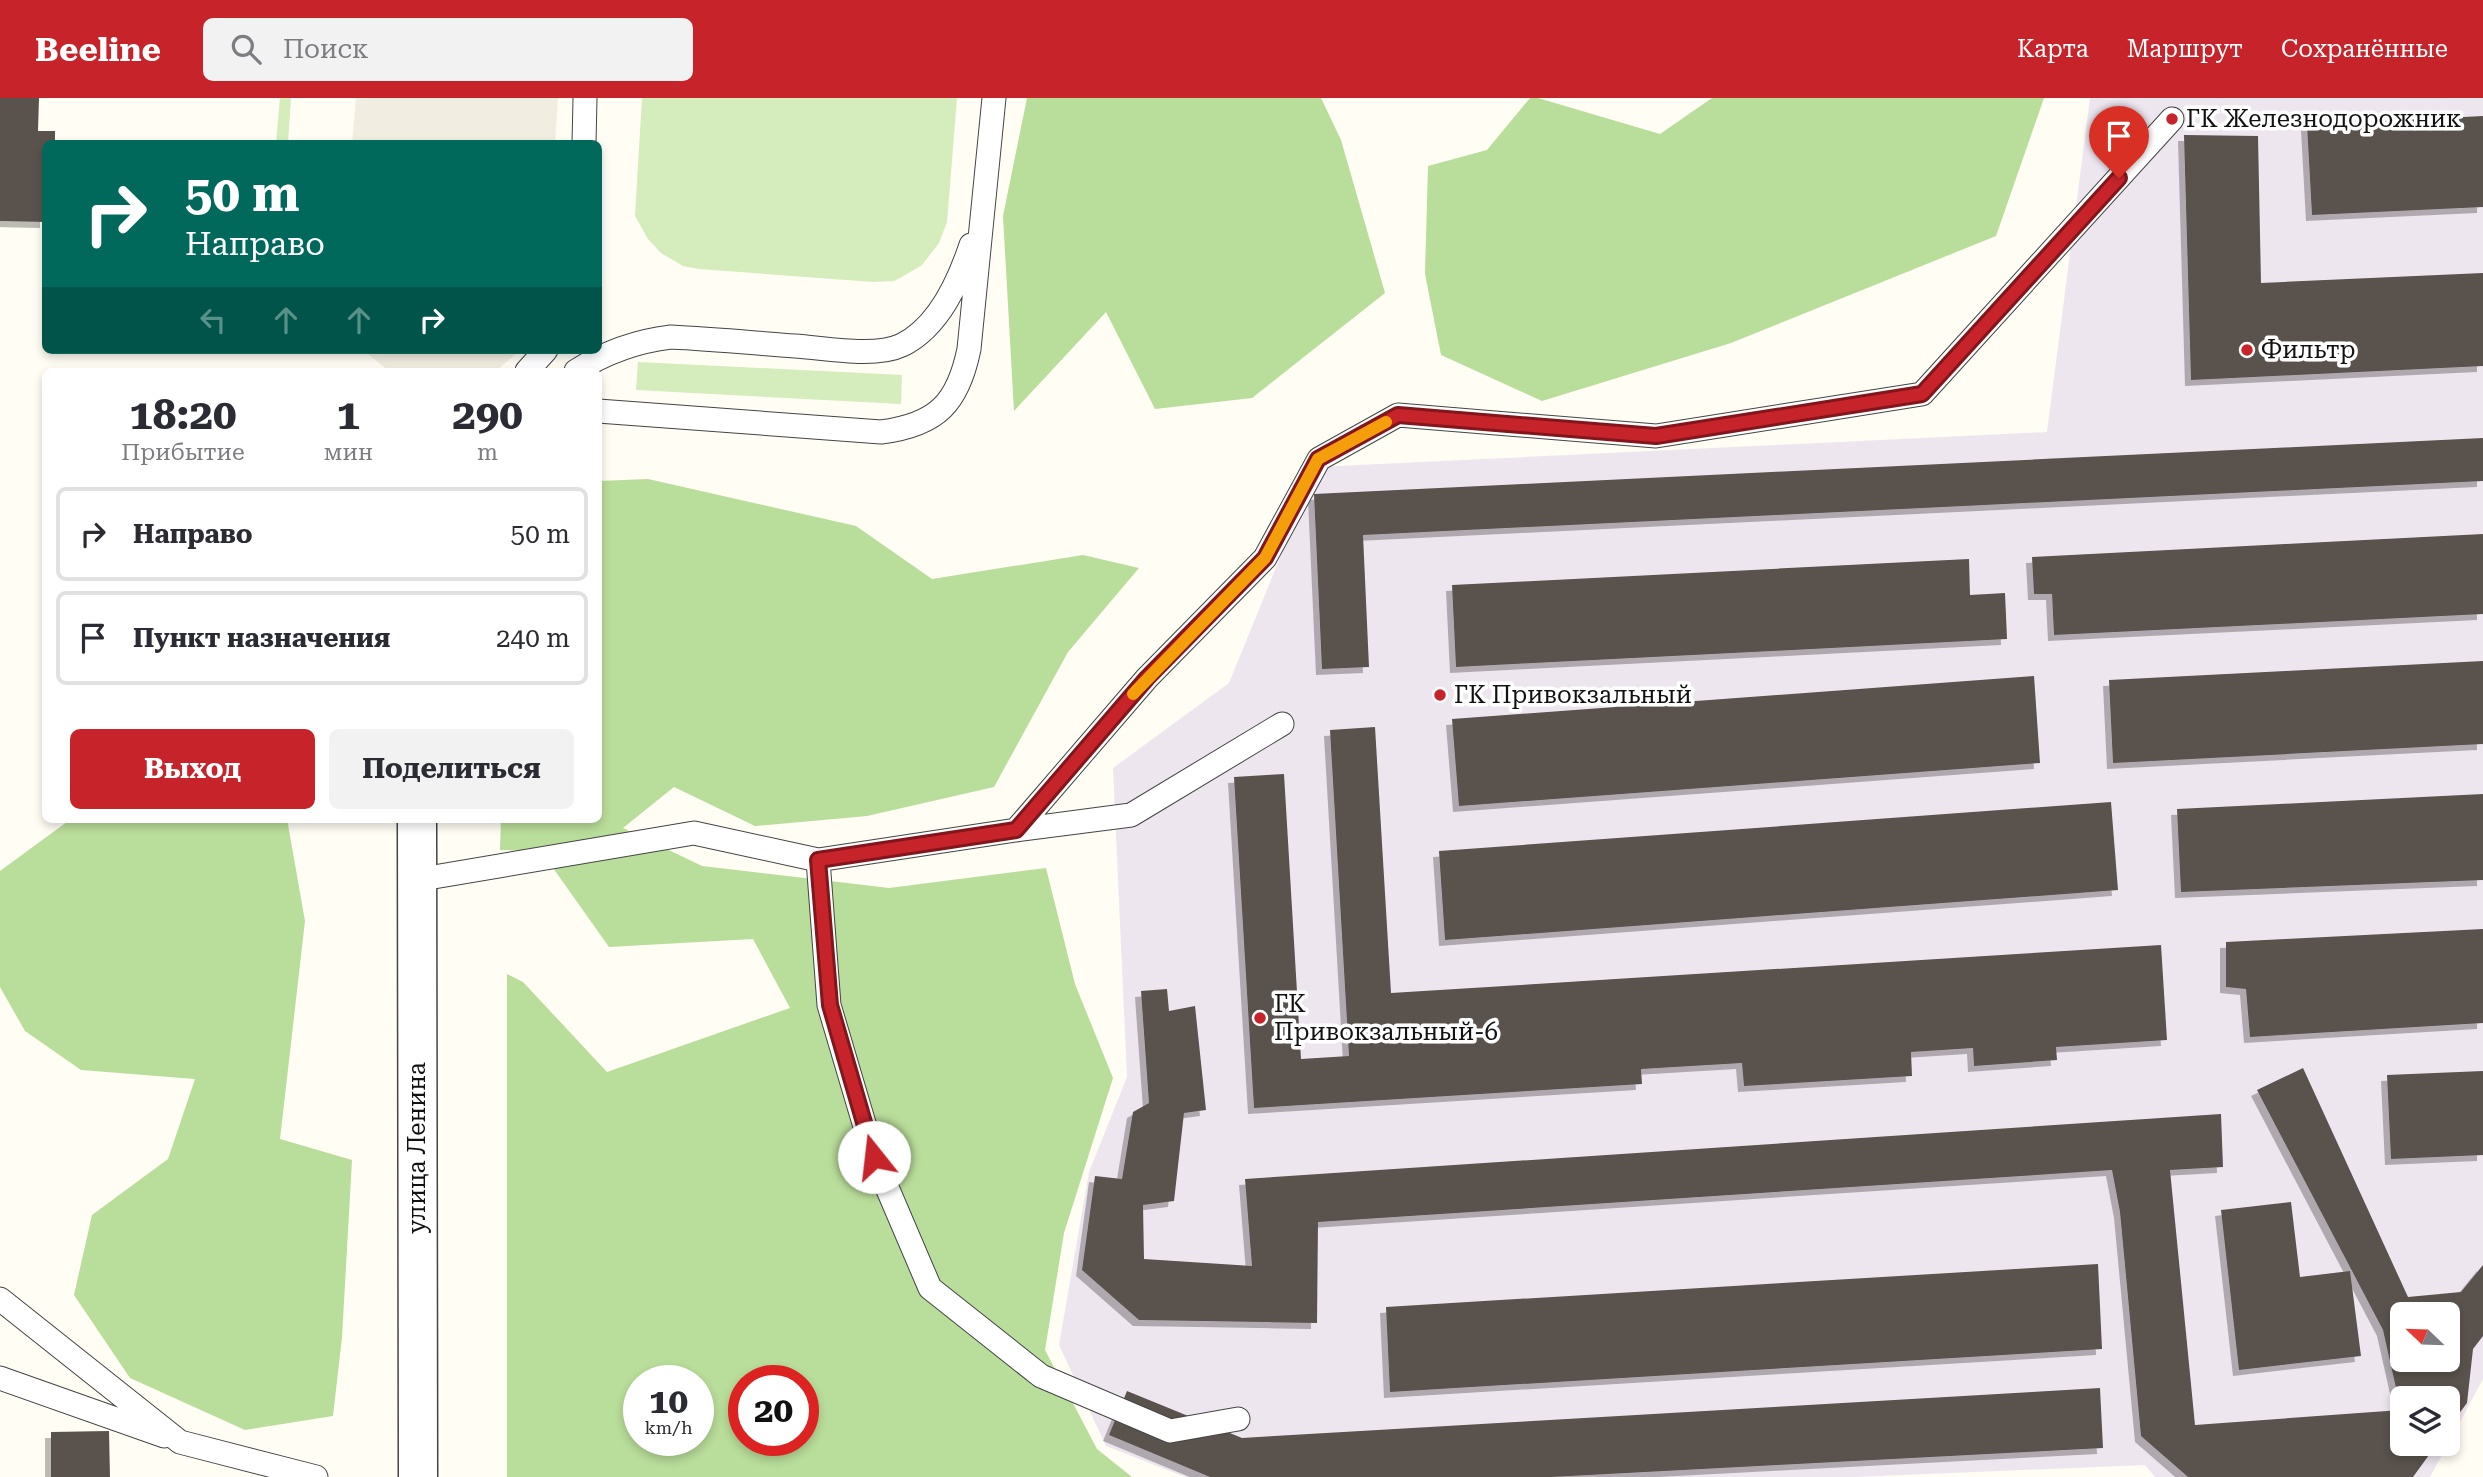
<!DOCTYPE html>
<html lang="ru">
<meta charset="utf-8">
<style>
:root{--surface:#fff;--page:#f2f2f3;--text:#2b2b33;--muted:#7c7c81;--line:#e1e1e2;--accent:#c6232b}
body{margin:0;font-family:"Roboto Serif",serif;background:var(--page);color:var(--text);height:100vh;display:flex;flex-direction:column;font-size:26px;white-space:nowrap}
*{box-sizing:border-box;margin:0}
p{font-size:23px;color:var(--muted)}
.icon{flex:none;width:38px;height:38px;fill:none;stroke:currentColor;stroke-width:2;stroke-linecap:round;stroke-linejoin:round}
.map{position:relative;flex:1;overflow:hidden}
.panel{position:absolute;left:42px;top:270px;width:560px;height:455px;display:flex;flex-direction:column;background:var(--surface);border-radius:10px;box-shadow:0 4px 10px #0003}
.panel>*{flex:none}
.top-card{position:absolute;left:42px;top:42px;width:560px;height:214px;border-radius:10px;box-shadow:0 4px 10px #0003;background:#00695c;color:#fff;overflow:hidden}
.needle{width:46px;rotate:293deg}
.controls{position:absolute;left:2390px;top:1204px;display:grid;gap:14px}
.controls a{display:grid;place-items:center;width:70px;height:70px;border-radius:10px;background:var(--surface);box-shadow:0 4px 10px #0003;font-size:35px}
.speed{position:absolute;left:623px;top:1267px;display:flex;gap:14px;font-size:35px;font-weight:700;text-align:center}
.speed>*{display:grid;place-content:center;width:91px;height:91px;border-radius:50%;background:var(--surface);box-shadow:0 4px 10px #0003;line-height:1}
.speed small{font-size:18px;font-weight:400}
.speed .limit{border:10px solid #d22;background:#fff;color:#111}
.pin{position:absolute;display:grid;place-items:center;width:60px;height:60px;color:#fff;margin:-72px -30px;border-radius:50% 50% 50% 0;rotate:-45deg;box-shadow:0 0 7px #0007}
.pin .icon{rotate:45deg}
.me{position:absolute;width:77px;margin:-38px;rotate:344deg;stroke-linejoin:round;filter:drop-shadow(0 0 5px #0008)}
.turn{display:flex;align-items:center;gap:24px;height:147px;padding:0 28px;font-size:32px}
.turn .icon{width:91px;height:91px;stroke-width:2.5}
.turn b{display:block;font-size:49px;line-height:60px}
.lanes{display:flex;align-items:center;height:66px;padding:0 28px;background:#0003;justify-content:center;gap:35px;direction:ltr}
.lanes .off{opacity:.35}
.eta{display:flex;justify-content:space-evenly;align-items:center;height:119px;text-align:center}
.eta b{font-size:42px;font-weight:700;line-height:49px}
.cta{display:flex;gap:14px;margin-top:auto;padding:14px 28px}
.cta a{flex:1;height:80px;border-radius:10px;background:var(--accent);color:#fff;font-size:28px;font-weight:700;line-height:80px;text-align:center}
.cta a+a{background:var(--page);color:var(--text)}
ul{padding:0;list-style:none}
li{display:flex;align-items:center;gap:21px;height:94px;margin:0 14px 10px;padding:0 14px;border:4px solid var(--line);border-radius:10px}
li div{flex:1}
li b{display:block;font-size:26px}
li em{font-style:normal}
header{display:flex;align-items:center;gap:42px;box-sizing:border-box;height:98px;padding:0 35px;background:var(--accent);color:#fff}
header strong{font-size:33px}
nav{display:flex;gap:38px;margin-inline-start:auto;font-size:24px}
.search{width:490px;height:63px;background:var(--page);display:flex;align-items:center;gap:18px;box-sizing:border-box;padding:0 24px;border-radius:10px;color:var(--muted);font-size:26px}
.map>svg:first-child{display:block}
</style>
<header>
<strong>Beeline</strong>
<div class="search"><svg class="icon" aria-label="search" viewBox="0 0 24 24"><circle cx="10" cy="10" r="6"/><path d="M15 15l6 6"/></svg>Поиск</div>
<nav><a>Карта</a><a>Маршрут</a><a>Сохранённые</a></nav>
</header>
<div class="map">
<svg width="2483" height="1379" viewBox="0 0 2483 1379">
<defs>
<filter id="shadow"><feDropShadow dx="-6" dy="6" stdDeviation="0" flood-color="#0004"/></filter>
</defs>
<rect width="100%" height="100%" fill="#fffdf4"/>
<path fill="#eee6ef" fill-rule="evenodd" d="M2090,0H2483V1281L2448,1346V1300H2403V1346H2448L2430,1379H2155L2145,1367L1855,1379H1185L1106,1348L1059,1247L1089,1074L1127,979L1113,670L1229,585L1317,369L2047,334ZM2403,1216H2448V1262H2403Z"/>
<path fill="#d5ecbc" d="M280,0H291L288,45H276Z
M642,0H957L947,124L939,145L922,167L900,180L894,183L873,184L699,171L683,168L661,155L648,141L635,118Z
M638,264L902,277L901,306L636,292Z"/>
<path fill="#b9dd9a" fill-rule="evenodd" d="M1027,0H1321L1341,42L1385,195L1252,300L1155,311L1106,214L1014,313L1003,118Z
M1530,0H1538L1660,36L1712,0H2044L1996,138L1731,245L1542,303L1441,257L1425,176L1428,68L1487,52Z
M648,381L856,428L932,481L1083,457L1139,470L1068,554L994,689L867,718L755,728L674,689L623,730L702,768L889,790L1046,770L1075,886L1113,980L1064,1135L1045,1252L1097,1351L1132,1379H507V876L523,884L607,974L790,910L753,841L609,849L541,753L500,752L501,721H598L599,383ZM639,1283H698V1342H639ZM744,1283H803V1342H744Z
M71,721H287L305,823L280,1041L352,1062L342,1239L333,1318L245,1332L130,1280L74,1197L92,1117L168,1061L195,981L81,972L25,933L0,889V773Z"/>
<path fill="#f1ede1" d="M356,0H558L555,45H352Z
M363,252H520L496,273H389Z"/>
<path fill="#5a524d" fill-rule="evenodd" filter="url(#shadow)" d="M0,0H39L38,33H55V46H46V124L0,123Z
M2483,18V109L2312,117L2307,27Z
M2184,37L2258,38L2261,185L2483,175V268L2191,282Z
M2483,340V383L1363,437L1369,569L1322,571L1314,396Z
M2483,436V516L2054,537L2052,496H2034L2032,459Z
M1969,461L1970,497L2005,495L2007,541L1456,569L1452,487Z
M2483,563V646L2113,665L2109,582Z
M2034,578L2040,665L1459,708L1452,621Z
M1375,629L1391,895L2161,847L2167,942L2056,949L2057,962L1974,968L1973,950L1911,954L1912,978L1744,988L1742,965L1641,971L1642,986L1254,1010L1234,679L1284,676L1301,961L1349,958L1330,632Z
M2483,696V782L2181,794L2177,711Z
M2111,704L2118,792L1445,842L1439,753Z
M2483,831V925L2250,939L2246,891L2226,889V844Z
M1167,891L1169,913L1195,908L1206,1012L1184,1015L1174,1103L1143,1107L1144,1161L1252,1168L1245,1081L2221,1016L2223,1069L2170,1072L2195,1327L2401,1312L2383,1232L2257,992L2303,970L2408,1199L2461,1194L2483,1167V1238L2473,1251L2467,1305L2448,1330V1300H2403V1346H2437L2413,1379H2188L2141,1338L2120,1114L2112,1072L1318,1124L1317,1225L1139,1222L1082,1172L1095,1078L1122,1081L1133,1014L1149,1005L1141,893ZM2403,1216H2448V1262H2403Z
M2483,973V1057L2391,1061L2387,977Z
M2291,1104L2300,1179L2350,1173L2361,1258L2239,1272L2221,1112Z
M2098,1166L2102,1251L1390,1294L1386,1209Z
M2100,1290L2103,1350L1551,1379H1210L1109,1337L1127,1293L1242,1340Z
M109,1333L110,1379H51V1334Z"/>
<g fill="none" stroke-linecap="round" stroke-linejoin="round">
<defs>
<path id="service" d="M584,46L585,0
M527,273L546,252
M576,273C606,254 637,243 671,239C713,241 754,245 795,248C825,250 875,260 902,247C939,229 959,183 971,147
M598,313L881,334C937,327 958,305 969,251L994,0
M1016,732L1147,580L1265,460L1319,361L1398,317L1656,338L1922,296L2172,21
M818,762L829,907L874,1059L930,1190L1041,1278L1170,1333L1238,1321
M416,782L694,735L818,762L1016,732L1131,717L1282,626
M0,1201L180,1344L316,1379
M0,1280L164,1338"/>
<path id="minor" d="M417,721L418,1379"/>
</defs>
<use href="#service" stroke="#444" stroke-width="25"/>
<use href="#minor" stroke="#444" stroke-width="41"/>
<use href="#service" stroke="#fff" stroke-width="23"/>
<use href="#minor" stroke="#fff" stroke-width="38"/>
</g>
<g fill="none" stroke-linecap="round" stroke-linejoin="round">
<defs>
<path id="route" d="M874,1059L830,907L818,762L1016,732L1147,580L1265,460L1318,361L1398,317L1656,338L1922,296L2119,80"/>
</defs>
<use href="#route" stroke="#81171c" stroke-width="18"/>
<use href="#route" stroke="#c6232b" stroke-width="12"/>
<path stroke="#f59e0b" stroke-width="12" d="M1133,596L1265,460L1318,361L1386,324"/>
</g>
<g fill="#c6232b" stroke="#fff" stroke-width="2.5">
<circle cx="2172" cy="21" r="7"/>
<circle cx="2247" cy="252" r="7"/>
<circle cx="1440" cy="597" r="7"/>
<circle cx="1260" cy="920" r="7"/>
</g>
<g text-anchor="middle" dominant-baseline="central" stroke-width="7" stroke-linejoin="round" paint-order="stroke">
<g font-size="24" fill="#111" stroke="#fff" text-anchor="start">
<text x="2186" y="21">ГК Железнодорожник</text>
<text x="2261" y="252">Фильтр</text>
<text x="1454" y="597">ГК Привокзальный</text>
<text x="1274" y="906">ГК<tspan x="1274" dy="28">Привокзальный-6</tspan></text>
</g>
<g font-size="24" fill="#111" stroke="#fff">
<text transform="translate(417 1050) rotate(-90)">улица Ленина</text>
</g>
</g>
</svg>
<div class="controls">
<a><svg class="needle" viewBox="-14 -14 28 28"><path d="M0-13l5 13h-10z" fill="#e53935"/><path d="M0 13l5-13h-10z" fill="#7c7c81"/></svg></a>
<a><svg class="icon" aria-label="layers" viewBox="0 0 24 24"><path d="M12 4l9 5-9 5-9-5zM3 14l9 5 9-5"/></svg></a>
</div>
<div class="speed"><div>10<small>km/h</small></div><div class="limit">20</div></div>
<div class="pin" style="left:2119px;top:80px;background:#d93025"><svg class="icon" aria-label="arrive" viewBox="0 0 24 24"><path d="M6 21V4h12l-3 4 3 4H6"/></svg></div>
<svg class="me" style="left:874px;top:1059px" viewBox="-20 -20 40 40"><circle r="19" fill="#fff"/><path d="M0-13L10 11 0 6-10 11z" fill="#c6232b"/></svg>
<div class="top-card">
<div class="turn"><svg class="icon" aria-label="right" viewBox="0 0 24 24"><path d="M7 20v-9h11M14 6l5 5-5 5"/></svg><div><b>50 m</b>Направо</div></div>
<div class="lanes"><svg class="icon off" aria-label="left" viewBox="0 0 24 24"><path d="M17 20v-9H6M10 6l-5 5 5 5"/></svg><svg class="icon off" aria-label="ahead" viewBox="0 0 24 24"><path d="M12 20V5M6 11l6-6 6 6"/></svg><svg class="icon off" aria-label="ahead" viewBox="0 0 24 24"><path d="M12 20V5M6 11l6-6 6 6"/></svg><svg class="icon" aria-label="right" viewBox="0 0 24 24"><path d="M7 20v-9h11M14 6l5 5-5 5"/></svg></div>
</div>
<section class="panel">
<div class="eta">
<div><b>18:20</b><p>Прибытие</p></div>
<div><b>1</b><p>мин</p></div>
<div><b>290</b><p>m</p></div>
</div>
<ul>
<li><svg class="icon" aria-label="right" viewBox="0 0 24 24"><path d="M7 20v-9h11M14 6l5 5-5 5"/></svg><div><b>Направо</b></div><em>50 m</em></li>
<li><svg class="icon" aria-label="arrive" viewBox="0 0 24 24"><path d="M6 21V4h12l-3 4 3 4H6"/></svg><div><b>Пункт назначения</b></div><em>240 m</em></li>
</ul>
<div class="cta"><a>Выход</a><a>Поделиться</a></div>
</section>
</div>
